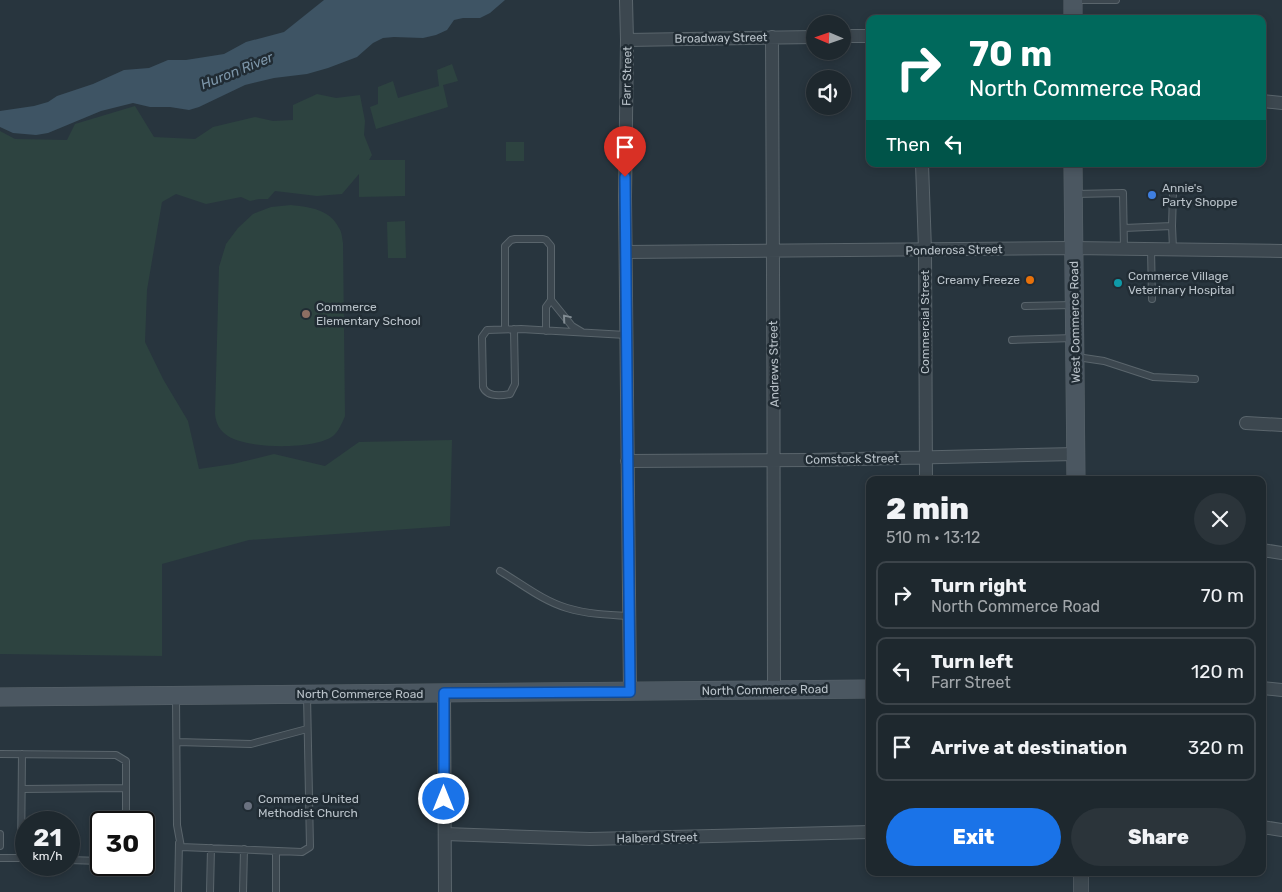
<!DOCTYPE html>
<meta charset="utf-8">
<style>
:root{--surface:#1e282e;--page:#2b343a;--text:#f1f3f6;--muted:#a1a6aa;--line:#3c444a;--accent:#1a73e8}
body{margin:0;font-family:Rubik,sans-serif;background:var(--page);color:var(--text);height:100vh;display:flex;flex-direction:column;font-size:19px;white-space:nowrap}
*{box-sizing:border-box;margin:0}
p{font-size:16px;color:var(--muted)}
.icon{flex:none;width:28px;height:28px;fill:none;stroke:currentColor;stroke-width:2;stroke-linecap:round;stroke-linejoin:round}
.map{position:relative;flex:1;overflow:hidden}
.side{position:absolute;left:866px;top:476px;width:400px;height:400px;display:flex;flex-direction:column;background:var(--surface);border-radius:10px;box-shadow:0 2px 8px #0003,0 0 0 1px var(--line)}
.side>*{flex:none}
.guide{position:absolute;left:866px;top:15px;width:400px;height:152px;border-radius:10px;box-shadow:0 2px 8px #0003,0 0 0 1px var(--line);background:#00695c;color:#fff;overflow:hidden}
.needle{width:32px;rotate:272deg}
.controls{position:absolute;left:806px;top:15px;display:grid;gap:10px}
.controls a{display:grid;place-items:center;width:45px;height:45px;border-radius:50%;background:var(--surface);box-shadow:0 2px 8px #0003,0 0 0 1px var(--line);font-size:25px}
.speed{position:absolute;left:15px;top:811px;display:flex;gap:10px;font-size:25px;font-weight:700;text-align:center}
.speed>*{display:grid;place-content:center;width:65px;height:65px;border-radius:50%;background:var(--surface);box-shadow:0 2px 8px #0003,0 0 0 1px var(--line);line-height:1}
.speed small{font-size:12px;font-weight:400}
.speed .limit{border:2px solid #111;border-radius:8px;background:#fff;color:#111}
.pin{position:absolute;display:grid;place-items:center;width:42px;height:42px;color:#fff;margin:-51px -21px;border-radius:50% 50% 50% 0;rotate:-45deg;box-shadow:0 0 5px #0007}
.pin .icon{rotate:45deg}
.me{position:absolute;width:55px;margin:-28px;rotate:0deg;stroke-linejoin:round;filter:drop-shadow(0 0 4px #0008)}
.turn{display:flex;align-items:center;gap:18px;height:105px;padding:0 20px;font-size:22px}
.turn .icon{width:65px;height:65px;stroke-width:2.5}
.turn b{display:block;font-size:35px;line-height:42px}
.then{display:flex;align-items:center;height:48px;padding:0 20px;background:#0003;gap:10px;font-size:19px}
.round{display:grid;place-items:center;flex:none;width:52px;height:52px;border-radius:26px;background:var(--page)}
.summary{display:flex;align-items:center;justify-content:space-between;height:85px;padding:0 20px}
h1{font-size:30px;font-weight:800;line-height:38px}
.primary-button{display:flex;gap:10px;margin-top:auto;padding:10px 20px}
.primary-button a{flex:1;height:58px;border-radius:30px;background:var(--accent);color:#fff;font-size:20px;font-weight:800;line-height:58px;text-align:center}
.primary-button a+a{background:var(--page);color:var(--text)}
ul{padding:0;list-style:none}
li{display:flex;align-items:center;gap:15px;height:68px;margin:0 10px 8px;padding:0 10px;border:2px solid var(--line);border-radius:10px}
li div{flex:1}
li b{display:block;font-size:19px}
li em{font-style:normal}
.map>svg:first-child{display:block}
</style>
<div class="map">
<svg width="1282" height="892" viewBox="0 0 1282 892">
<rect width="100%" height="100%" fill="#28353e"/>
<path fill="#2d4340" d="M452,64L458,81L443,85L448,107L376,129L370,107L378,104V87L393,81L398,98L439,86L437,70Z
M317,94L336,98L360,95L365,121L364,135L372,155L369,160H405V196L359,197V174L342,194L317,196L275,191L268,199H259L250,201L241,197L206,204L176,194L162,202L147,290L145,342L163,379L188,421L199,469L233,464L274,454L325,466L359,442L452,440L450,526L249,540L162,564V656L0,654V131L15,139L67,140L75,124L135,106L154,137L195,139L213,127L255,117L273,121L293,120V105Z
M506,142H524V161H506Z
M291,205C309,207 330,209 339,228C342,232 342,238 343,243L345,416C342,423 339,431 333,436C314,450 247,449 228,436C220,431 216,424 215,414L219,267L226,244L238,228L253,214L271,207Z
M405,221L406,258H388L387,222Z"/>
<path fill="#3e5464" d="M324,0H505L490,13L480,18H463L454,20L447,30L436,35L423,38L394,37L383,38L373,43L357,57L328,68L307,74L274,78L245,85L199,107L189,110L170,107H150L133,103L101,111L48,133L36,135L13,133L0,127V111L34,106L48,102L57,96L93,84L124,70L149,68L168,60H186L224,54L246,42L284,32Z"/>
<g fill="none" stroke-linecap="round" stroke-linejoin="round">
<defs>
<path id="service" d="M1074,0H1116
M1075,194L1123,193L1124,249
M1172,226L1173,193
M1124,228L1172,226L1173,249
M1151,249L1152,299
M551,300L572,326L582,332
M1025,306L1073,305
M505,329V246L511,240L515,239H543L546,240L551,246V300L546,307V331
M514,329L515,384L510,394C500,396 487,397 483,387L482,337L487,330L521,329L626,335
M1012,340L1074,338
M1077,357L1104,361L1153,377L1195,379
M500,571C522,584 543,601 567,608C587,614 608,615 629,616
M176,697L177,825L181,847L302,852L310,847L307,695
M177,742L251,744L307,729
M0,754L116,755L126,761V822
M22,789L126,788
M0,834V846
M0,858H26
M21,858L22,754
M69,860L101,861
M178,892L179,843
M210,892L211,848
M243,892L244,849
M276,892V851"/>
<path id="minor" d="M626,0L627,40L625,197L630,692
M842,36H870
M772,37C772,255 775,472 774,690
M627,40L815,37
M1262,101L1282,103
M922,164L925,250L926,480
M626,252L1073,248L1282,251
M1246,423L1282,425
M627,461L812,460L1076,454
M1262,550L1282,553
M1262,688L1282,690
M444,693L445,892
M1262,827L1282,830
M445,834L590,839L870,832"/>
<path id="tertiary" d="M1081,872V892"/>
<path id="secondary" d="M1073,0V19
M1073,164L1076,480
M0,697L870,689"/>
</defs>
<use href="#service" stroke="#5a656c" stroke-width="8"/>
<use href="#minor" stroke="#5a656c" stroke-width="14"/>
<use href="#tertiary" stroke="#5a656c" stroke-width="16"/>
<use href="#secondary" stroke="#5a656c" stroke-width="19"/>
<use href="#service" stroke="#3c474f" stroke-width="6"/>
<use href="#minor" stroke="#3c474f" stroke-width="12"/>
<use href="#tertiary" stroke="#3c474f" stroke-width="15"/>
<use href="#secondary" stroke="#4b5761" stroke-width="18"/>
</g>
<defs><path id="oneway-chevron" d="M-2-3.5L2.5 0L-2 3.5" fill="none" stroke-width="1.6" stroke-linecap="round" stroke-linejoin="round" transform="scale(1.25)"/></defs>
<use stroke="#818b92" href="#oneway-chevron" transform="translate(566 318) rotate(-130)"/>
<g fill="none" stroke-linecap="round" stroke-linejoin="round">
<defs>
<path id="route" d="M444,799V693L630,692L625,177"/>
</defs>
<use href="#route" stroke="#114b97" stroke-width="12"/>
<use href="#route" stroke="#1a73e8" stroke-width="9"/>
</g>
<circle fill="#3f7fe0" stroke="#212c34" stroke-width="2" cx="1152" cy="195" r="5"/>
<circle fill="#e8710a" stroke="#212c34" stroke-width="2" cx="1030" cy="280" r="5"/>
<circle fill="#0f9aa8" stroke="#212c34" stroke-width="2" cx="1118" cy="283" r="5"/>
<circle fill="#8d6e63" stroke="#212c34" stroke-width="2" cx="306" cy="314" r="5"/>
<circle fill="#6b7280" stroke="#212c34" stroke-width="2" cx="248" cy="806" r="5"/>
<g text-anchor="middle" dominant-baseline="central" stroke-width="5" stroke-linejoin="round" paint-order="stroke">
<g font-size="12" fill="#b9c2c9" stroke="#212c34">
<text transform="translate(721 38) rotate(-1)">Broadway Street</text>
<text transform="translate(627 76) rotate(-89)">Farr Street</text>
<text transform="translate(954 250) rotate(-1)">Ponderosa Street</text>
<text transform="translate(925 322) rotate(-90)">Commercial Street</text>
<text transform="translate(1075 322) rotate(-91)">West Commerce Road</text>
<text transform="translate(774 364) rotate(-91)">Andrews Street</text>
<text transform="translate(852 459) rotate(-1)">Comstock Street</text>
<text transform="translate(765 690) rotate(-1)">North Commerce Road</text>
<text x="360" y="694">North Commerce Road</text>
<text transform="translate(657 838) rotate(-1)">Halberd Street</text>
</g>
<g font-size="12" fill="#b9c2c9" stroke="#212c34" text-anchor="start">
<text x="1162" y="188">Annie's<tspan x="1162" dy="14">Party Shoppe</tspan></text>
<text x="1128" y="276">Commerce Village<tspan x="1128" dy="14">Veterinary Hospital</tspan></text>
<text x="1020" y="280" text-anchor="end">Creamy Freeze</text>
<text x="316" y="307">Commerce<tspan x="316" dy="14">Elementary School</tspan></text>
<text x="258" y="799">Commerce United<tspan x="258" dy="14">Methodist Church</tspan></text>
</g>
<g font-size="14" font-style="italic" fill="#7d96a9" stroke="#212c34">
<text transform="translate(237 71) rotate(-22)">Huron River</text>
</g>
</g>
</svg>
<div class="controls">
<a><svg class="needle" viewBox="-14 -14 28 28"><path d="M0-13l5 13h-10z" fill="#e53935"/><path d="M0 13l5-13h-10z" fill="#a1a6aa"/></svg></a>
<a><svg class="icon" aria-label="sound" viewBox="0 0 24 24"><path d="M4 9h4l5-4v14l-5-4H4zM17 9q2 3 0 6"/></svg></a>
</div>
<div class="speed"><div>21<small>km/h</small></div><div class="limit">30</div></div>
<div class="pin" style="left:625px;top:177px;background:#d93025"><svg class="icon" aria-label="arrive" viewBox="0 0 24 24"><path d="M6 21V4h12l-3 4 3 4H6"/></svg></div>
<svg class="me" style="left:444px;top:799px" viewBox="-20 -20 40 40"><circle r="17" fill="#1a73e8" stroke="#fff" stroke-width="3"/><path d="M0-11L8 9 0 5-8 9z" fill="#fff"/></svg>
<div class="guide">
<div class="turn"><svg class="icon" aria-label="right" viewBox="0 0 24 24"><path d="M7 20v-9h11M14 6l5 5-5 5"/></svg><div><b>70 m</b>North Commerce Road</div></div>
<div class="then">Then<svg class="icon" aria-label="left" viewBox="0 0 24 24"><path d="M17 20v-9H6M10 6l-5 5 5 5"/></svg></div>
</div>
<section class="side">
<div class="summary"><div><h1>2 min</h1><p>510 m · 13:12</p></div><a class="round"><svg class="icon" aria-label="close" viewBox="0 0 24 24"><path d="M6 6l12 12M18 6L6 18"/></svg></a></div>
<ul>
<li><svg class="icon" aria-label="right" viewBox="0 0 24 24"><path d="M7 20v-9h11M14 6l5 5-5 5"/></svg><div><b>Turn right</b><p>North Commerce Road</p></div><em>70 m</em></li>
<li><svg class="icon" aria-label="left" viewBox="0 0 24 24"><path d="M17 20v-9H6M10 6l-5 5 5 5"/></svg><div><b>Turn left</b><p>Farr Street</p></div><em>120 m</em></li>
<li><svg class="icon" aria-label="arrive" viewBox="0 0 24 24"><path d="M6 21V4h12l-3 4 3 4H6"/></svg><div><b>Arrive at destination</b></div><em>320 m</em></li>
</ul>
<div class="primary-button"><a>Exit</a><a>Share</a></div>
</section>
</div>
